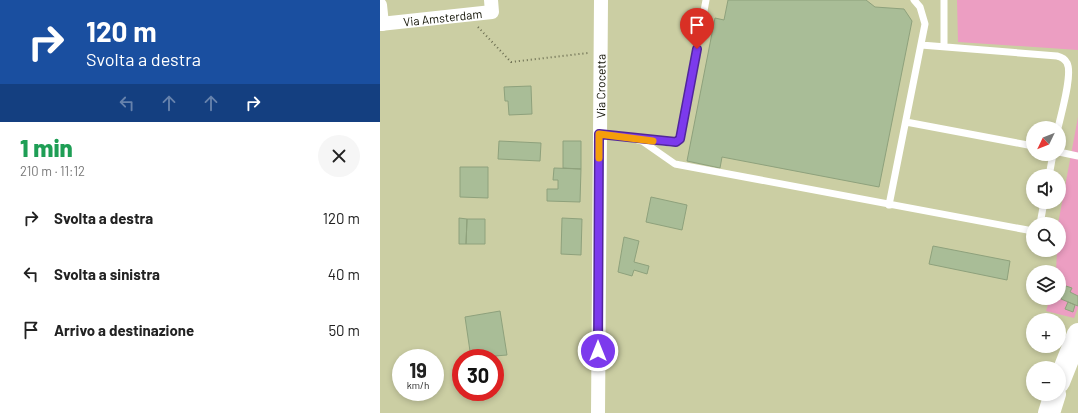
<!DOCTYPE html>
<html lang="it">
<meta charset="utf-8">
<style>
:root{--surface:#fff;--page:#f6f6f6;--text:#222;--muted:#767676}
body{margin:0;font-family:Barlow,sans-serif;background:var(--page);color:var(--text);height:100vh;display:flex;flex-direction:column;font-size:15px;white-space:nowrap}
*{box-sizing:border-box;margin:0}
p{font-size:13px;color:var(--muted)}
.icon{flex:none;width:22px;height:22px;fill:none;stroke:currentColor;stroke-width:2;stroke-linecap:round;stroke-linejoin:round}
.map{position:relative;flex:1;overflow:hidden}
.drawer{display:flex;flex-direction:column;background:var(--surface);width:380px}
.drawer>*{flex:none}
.banner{background:#1a4fa0;color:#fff;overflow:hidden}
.needle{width:26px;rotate:227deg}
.controls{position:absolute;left:646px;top:121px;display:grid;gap:8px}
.controls a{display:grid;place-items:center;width:40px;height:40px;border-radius:50%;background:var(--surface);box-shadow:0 2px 6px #0003;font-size:20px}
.speed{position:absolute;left:12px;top:349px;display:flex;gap:8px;font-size:20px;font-weight:700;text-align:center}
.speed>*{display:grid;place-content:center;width:52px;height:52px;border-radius:50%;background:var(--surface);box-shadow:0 2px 6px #0003;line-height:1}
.speed small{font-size:10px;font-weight:400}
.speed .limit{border:6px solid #d22;background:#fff;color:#111}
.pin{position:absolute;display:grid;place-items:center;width:34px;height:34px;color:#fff;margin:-41px -17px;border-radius:50% 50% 50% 0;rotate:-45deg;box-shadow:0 0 4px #0007}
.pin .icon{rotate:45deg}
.me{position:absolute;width:44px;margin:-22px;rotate:0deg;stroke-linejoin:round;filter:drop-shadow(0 0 3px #0008)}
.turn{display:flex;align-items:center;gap:14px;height:84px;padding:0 20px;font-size:18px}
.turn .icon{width:52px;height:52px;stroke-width:2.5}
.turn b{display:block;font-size:28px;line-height:34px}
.lanes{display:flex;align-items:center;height:38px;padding:0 20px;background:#0003;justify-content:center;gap:20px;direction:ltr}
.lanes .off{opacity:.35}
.round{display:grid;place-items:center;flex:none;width:42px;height:42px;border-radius:21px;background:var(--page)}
.overview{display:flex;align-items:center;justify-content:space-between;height:68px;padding:0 20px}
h1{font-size:24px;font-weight:800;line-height:30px;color:#1e9e55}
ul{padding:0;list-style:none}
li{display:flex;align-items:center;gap:12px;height:56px;padding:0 20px}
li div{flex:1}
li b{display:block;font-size:15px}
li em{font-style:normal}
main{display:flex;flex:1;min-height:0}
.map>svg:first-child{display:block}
</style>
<main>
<section class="drawer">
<div class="banner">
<div class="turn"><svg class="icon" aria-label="right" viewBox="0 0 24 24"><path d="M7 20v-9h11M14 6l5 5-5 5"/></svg><div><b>120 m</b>Svolta a destra</div></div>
<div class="lanes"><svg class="icon off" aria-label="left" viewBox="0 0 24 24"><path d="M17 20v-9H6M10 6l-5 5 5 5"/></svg><svg class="icon off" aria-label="ahead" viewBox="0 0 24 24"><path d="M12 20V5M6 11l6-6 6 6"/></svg><svg class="icon off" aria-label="ahead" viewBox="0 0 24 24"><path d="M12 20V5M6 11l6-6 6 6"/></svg><svg class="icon" aria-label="right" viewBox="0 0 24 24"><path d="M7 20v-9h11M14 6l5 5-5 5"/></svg></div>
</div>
<div class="overview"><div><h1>1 min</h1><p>210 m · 11:12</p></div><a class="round"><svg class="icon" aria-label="close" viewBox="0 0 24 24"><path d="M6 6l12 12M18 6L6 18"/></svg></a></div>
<ul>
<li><svg class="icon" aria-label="right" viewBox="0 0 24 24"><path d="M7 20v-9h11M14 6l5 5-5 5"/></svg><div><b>Svolta a destra</b></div><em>120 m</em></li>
<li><svg class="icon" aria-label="left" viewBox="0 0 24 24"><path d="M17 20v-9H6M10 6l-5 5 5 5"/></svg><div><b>Svolta a sinistra</b></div><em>40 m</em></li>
<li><svg class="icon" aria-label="arrive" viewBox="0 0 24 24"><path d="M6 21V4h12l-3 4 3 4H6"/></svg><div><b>Arrivo a destinazione</b></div><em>50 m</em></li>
</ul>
</section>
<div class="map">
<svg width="698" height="413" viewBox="0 0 698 413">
<rect width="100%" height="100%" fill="#cbcea3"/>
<path fill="#ec9ec2" d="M577,0H698V50L578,42Z
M698,117V308L694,318L666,311L670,298H679V272H676L677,250H679L678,224Z"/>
<path fill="#a9bd97" stroke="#8ea17c" d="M348,0H486L495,7L524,9L532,21L499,187L342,157L340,168L307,161L335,18L344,20Z
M151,86L152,114L129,115L128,101H125L124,87Z
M119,141L161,143L160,161L118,159Z
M183,141H201V169L183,168Z
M80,167H108V198L80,197Z
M174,168L201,169L200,202L167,201V189H178V180H173Z
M271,197L307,205L302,230L266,222Z
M79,218L87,219L86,244H79Z
M182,218L202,219L201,255L181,254Z
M87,219H105V244H86Z
M244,237L259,241L254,262L269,266L267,274L254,270L252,276L238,272Z
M553,246L630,261L627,280L549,264Z
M686,286L692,288L690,292L698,296V306L681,299Z
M688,302L695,305L693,312L685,309Z
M120,311L127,355L91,358L85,317Z"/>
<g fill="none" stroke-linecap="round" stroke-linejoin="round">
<path stroke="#6a6c50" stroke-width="2" stroke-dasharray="1 3" stroke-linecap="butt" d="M98,27L131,62L208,53"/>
<path stroke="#fff" stroke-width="7" d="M564,0V46
M541,45L677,56C681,57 685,59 687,63C693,74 681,114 678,128
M526,122L653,146
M219,134L291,143L296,142L300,139L326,0
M251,138L262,141L295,164L653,231
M679,152L698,156
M669,176L673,154
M509,205L545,24L540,7L534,0
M660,224L664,202"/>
<g stroke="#fff" stroke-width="14">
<path d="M0,5L2,24"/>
<path id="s1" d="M0,24L112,12L111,0"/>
<path id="s2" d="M218,413L221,0"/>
</g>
<path stroke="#fff" stroke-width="22" d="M679,382L698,334
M669,413L675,394"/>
</g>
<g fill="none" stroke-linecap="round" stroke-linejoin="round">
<defs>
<path id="route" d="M218,351L219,134L296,142L300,139L317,49"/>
</defs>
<use href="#route" stroke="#51269a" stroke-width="10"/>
<use href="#route" stroke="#7c3aed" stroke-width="7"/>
<path stroke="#f59e0b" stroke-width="7" d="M219,158V134L273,141"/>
</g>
<g text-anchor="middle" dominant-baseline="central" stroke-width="3.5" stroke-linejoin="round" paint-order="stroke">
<g font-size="12" fill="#0f1002" stroke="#d8dbb0">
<text stroke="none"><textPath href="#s1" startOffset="63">Via Amsterdam</textPath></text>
<text stroke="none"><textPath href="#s2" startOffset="327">Via Crocetta</textPath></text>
</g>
</g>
</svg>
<div class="controls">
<a><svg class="needle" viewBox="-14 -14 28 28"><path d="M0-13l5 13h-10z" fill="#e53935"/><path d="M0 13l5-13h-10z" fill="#767676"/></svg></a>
<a><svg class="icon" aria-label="sound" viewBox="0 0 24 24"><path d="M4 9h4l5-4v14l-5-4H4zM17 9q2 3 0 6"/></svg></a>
<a><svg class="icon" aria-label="search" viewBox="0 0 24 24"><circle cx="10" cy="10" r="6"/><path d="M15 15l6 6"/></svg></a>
<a><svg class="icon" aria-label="layers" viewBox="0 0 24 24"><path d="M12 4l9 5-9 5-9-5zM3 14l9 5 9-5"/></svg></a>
<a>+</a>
<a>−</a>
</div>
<div class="speed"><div>19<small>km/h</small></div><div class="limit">30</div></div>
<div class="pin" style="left:317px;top:49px;background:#d93025"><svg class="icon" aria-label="arrive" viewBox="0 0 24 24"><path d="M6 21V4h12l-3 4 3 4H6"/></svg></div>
<svg class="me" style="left:218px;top:351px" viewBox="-20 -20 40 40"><circle r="17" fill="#7c3aed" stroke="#fff" stroke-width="3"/><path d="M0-11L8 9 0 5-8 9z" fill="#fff"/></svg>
</div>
</main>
